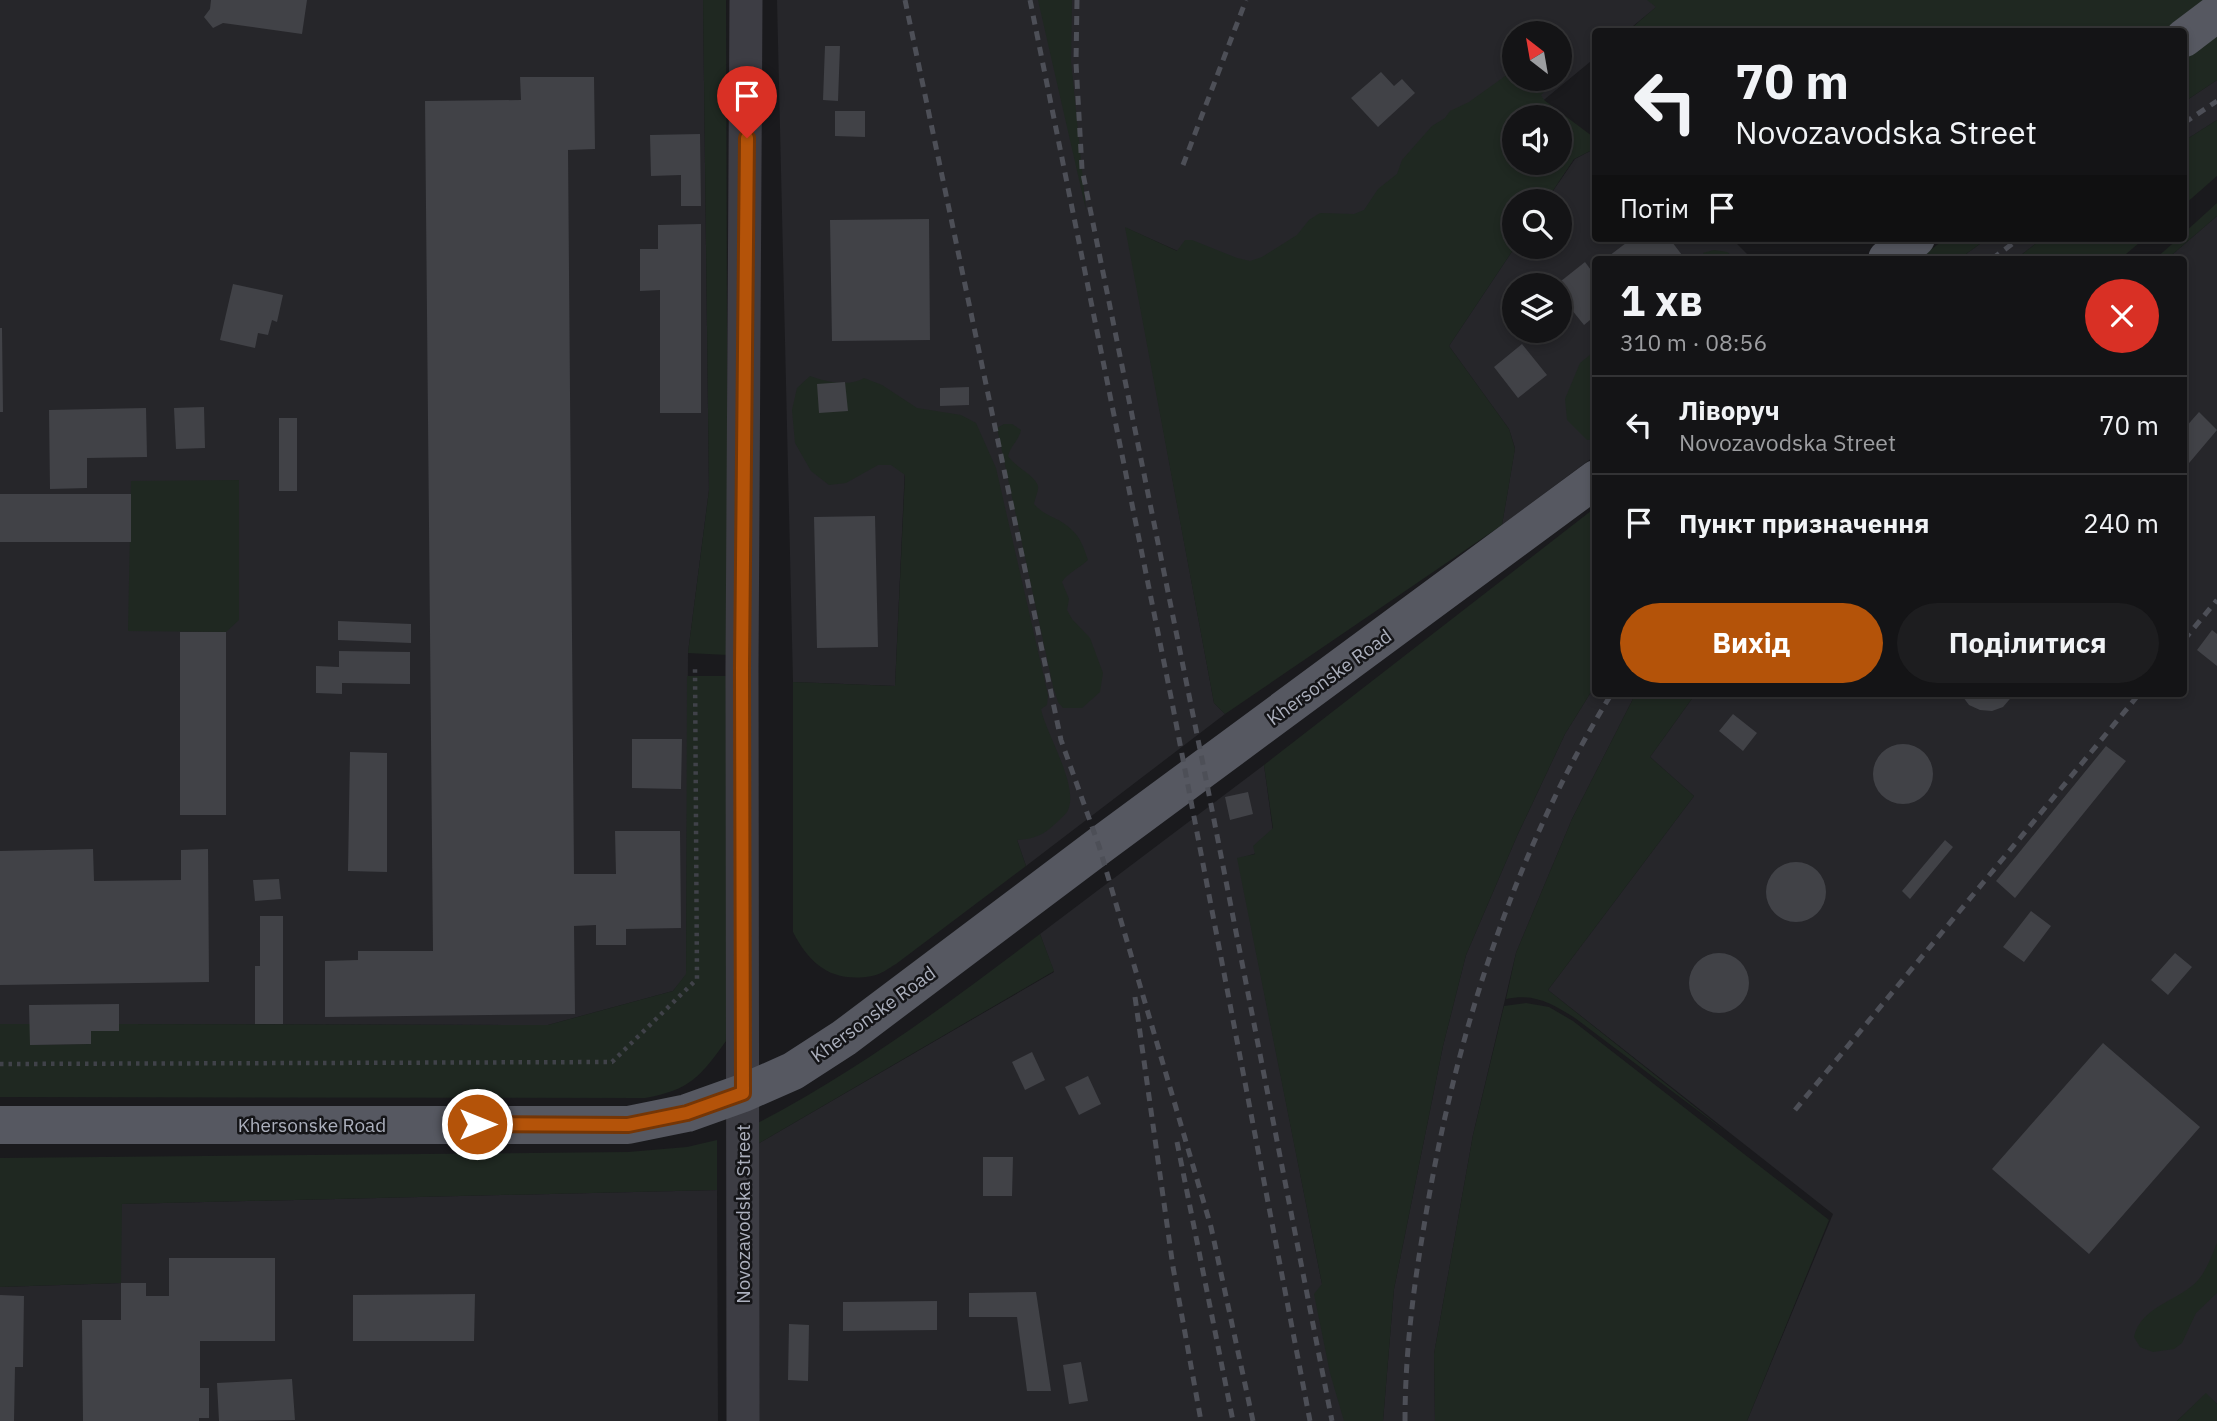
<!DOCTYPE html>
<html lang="uk">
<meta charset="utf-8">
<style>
:root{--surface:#141416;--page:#1d1d1f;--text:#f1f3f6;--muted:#9d9ea1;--line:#333335;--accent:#b45309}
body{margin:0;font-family:"IBM Plex Sans",sans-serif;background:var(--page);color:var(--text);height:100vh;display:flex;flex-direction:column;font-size:26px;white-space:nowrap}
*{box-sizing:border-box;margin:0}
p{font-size:23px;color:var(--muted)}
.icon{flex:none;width:38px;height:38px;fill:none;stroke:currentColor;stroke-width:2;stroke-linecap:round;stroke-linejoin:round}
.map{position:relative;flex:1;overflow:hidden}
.sheet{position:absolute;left:1592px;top:256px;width:595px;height:441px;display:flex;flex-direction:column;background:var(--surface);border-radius:7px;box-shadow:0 4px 10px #0003,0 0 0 2px var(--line)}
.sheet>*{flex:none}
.top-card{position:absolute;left:1592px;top:28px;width:595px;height:214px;border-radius:7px;box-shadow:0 4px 10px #0003,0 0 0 2px var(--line);background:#141416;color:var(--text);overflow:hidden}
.needle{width:46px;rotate:329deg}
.controls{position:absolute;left:1502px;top:21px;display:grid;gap:14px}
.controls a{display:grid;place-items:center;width:70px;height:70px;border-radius:50%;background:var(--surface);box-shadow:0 4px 10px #0003,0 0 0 2px var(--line);font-size:35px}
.pin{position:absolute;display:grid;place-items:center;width:60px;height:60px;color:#fff;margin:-72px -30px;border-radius:50% 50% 50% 0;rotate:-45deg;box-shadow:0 0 7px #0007}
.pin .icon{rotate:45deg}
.me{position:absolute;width:77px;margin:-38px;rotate:90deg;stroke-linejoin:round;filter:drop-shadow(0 0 5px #0008)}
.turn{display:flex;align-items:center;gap:24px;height:147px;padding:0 28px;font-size:32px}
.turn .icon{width:91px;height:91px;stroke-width:2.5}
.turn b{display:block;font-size:49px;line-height:60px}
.then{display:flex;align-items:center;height:66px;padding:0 28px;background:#0003;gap:14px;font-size:26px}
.round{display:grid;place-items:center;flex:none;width:74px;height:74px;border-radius:37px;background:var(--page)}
.headline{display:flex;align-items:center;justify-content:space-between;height:119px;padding:0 28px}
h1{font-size:42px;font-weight:700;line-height:52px}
.action{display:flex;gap:14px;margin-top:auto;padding:14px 28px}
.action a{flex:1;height:80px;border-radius:42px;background:var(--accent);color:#fff;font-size:28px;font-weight:700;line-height:80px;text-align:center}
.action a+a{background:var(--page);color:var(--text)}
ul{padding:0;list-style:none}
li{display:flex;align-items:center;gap:21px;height:98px;padding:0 28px;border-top:2px solid var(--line)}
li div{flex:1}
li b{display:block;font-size:26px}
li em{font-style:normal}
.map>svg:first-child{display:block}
</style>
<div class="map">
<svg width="2217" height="1421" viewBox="0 0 2217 1421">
<rect width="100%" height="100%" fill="#1a1a1d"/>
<path fill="#26262a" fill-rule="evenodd" d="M0,0H703L709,490L688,653L686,975L673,991L548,1025L120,1024L119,1031L91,1044L30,1045V1024H0Z
M777,0H1665L1627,31L1596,32V57L1523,117H1514L1297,304L1126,228L1214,703L1225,714L1026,866L1005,805L905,467L895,686L793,682ZM1514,33H1559V79H1514Z
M2217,80V120L2184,141V102Z
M1596,148V238H1731L1752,259H1596V455L1502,525L1515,448L1509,429L1449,346L1515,247H1559V201H1546L1575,159ZM1514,285H1559V331H1514Z
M2217,216V1404L2206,1394L2177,1421H1747L1833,1214L1548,990L1694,796L1650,757L1696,693H2184V259H2167Z
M1988,238H2043L2016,259H1959Z
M1596,684V693H1636L1572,819L1516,953L1473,1135L1434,1354L1435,1421H1383L1394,1289L1443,1046L1466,955L1517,836L1565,734Z
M1264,765L1275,847L1238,859L1349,1421H757L756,1145L1054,972L1040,934Z
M717,1190L718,1421H0V1287L121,1283V1204Z"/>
<path fill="#1f2821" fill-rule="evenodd" d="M703,0H726L728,655L688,653L709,490Z
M1038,0H1072L1071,61L1086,210Z
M1647,0H2205L2163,31L1627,32L1656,7Z
M2217,33V80L2184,102V57Z
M1514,67V79H1549L1551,85L1541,95L1544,100L1596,139V148L1574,159L1546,201H1514L1515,247L1449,346L1509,429L1515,449L1502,525L1225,714L1214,703L1125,227L1177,251L1185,240H1192L1237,258L1250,261L1262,257L1297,235L1309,220L1320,213L1354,214L1364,210L1378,189L1397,174L1402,160L1432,126L1445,118L1450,111L1469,102L1508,74ZM1514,117H1559V163H1514Z
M2217,120V176L2184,205V141Z
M2217,203V216L2167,259H2155L2179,238H2184V233Z
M1946,238H1988L1959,259H1919Z
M2043,238H2145L2120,259H2016Z
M1714,250L1727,252L1736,259H1708L1703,253Z
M1596,350V439L1587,440L1567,420L1565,399L1580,363Z
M810,376C825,382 850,387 864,378L882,385L917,408L961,415L976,423L996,468L1048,695L1047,705L1041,709C1046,734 1081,789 1067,812C1064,816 1059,820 1055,824C1044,835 1033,839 1017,840L1026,866L896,964C889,968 880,975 872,976C832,983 810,965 793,932V682L895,686L905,475L891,465H878L846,483L829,485L811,471L795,443L792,410L797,388Z
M1004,424H1012L1021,430C1019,440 1011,445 1008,456C1014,466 1036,476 1038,486C1039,490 1035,498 1034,504C1045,517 1061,518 1072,530C1081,538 1084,549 1088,560C1080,568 1067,573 1062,582L1069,599L1067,610L1072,619L1090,638L1103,673L1100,692L1082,708H1063L1058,702L1053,686L997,428Z
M239,480V620L226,632L128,631L131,481Z
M1596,507V684L1565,734L1517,836L1466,955L1443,1046L1394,1289L1383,1421H1344L1330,1373L1314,1294L1322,1284L1237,858L1255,854L1253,846L1273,828L1264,765Z
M687,676H727L726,1041C700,1077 690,1090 645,1098L0,1097V1024H30V1045L91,1044V1031H119V1024L548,1025L673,991L686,974Z
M1636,693H1696L1650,757L1694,796L1548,990L1729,1134L1575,1018C1551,1003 1534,993 1506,999L1516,953L1572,819Z
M1040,934L1054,971L756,1145V1124C858,1071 949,1003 1040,934Z
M1526,1003L1549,1007L1573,1021L1829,1220L1747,1421H1435L1434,1354L1473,1135L1504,1006Z
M717,1140V1190L122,1204L121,1283L0,1287V1158L628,1152L687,1147Z
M2217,1243V1293L2196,1313L2182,1343L2174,1349L2153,1352L2140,1347L2134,1337C2140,1306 2182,1300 2199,1279C2207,1269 2212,1255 2217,1243Z
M2206,1393L2217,1404V1421H2177Z"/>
<path fill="#414247" d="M211,0H307L302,34L223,23L213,28L204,17L210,9Z
M825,46H840L838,101L823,100Z
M1381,72L1394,86L1402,79L1415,93L1378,127L1351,98Z
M520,77H594L595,149L568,150L574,874H616L615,831H680L681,928L626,929V945H596V925L574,926L575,1014L325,1017V961L358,960V951H433L425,101L521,100Z
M835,111H865V137L835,136Z
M700,134L701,206H681V175L651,176L650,135Z
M929,219L930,340L832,341L830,220Z
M701,224V413H660V290L640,291V249H658V225Z
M1622,238H1669L1682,255L1678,259H1605L1626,243Z
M1585,262L1591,270L1596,267V315L1584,325L1559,294V285H1556Z
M233,284L283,295L277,322L272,320L268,335L258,333L255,348L220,340Z
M0,328H2L3,412H0Z
M1522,344L1547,375L1518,398L1494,367Z
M845,382L848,411L819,413L817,384Z
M969,387V405L940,406V388Z
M204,407L205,448L176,449L174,408Z
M146,408L147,457L87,458V488L50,489L49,410Z
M2199,412L2217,430L2184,469V429Z
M279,418H297V491H279Z
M0,494H131V542H0Z
M875,516L878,647L817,648L814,517Z
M338,621L411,624V643L338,640Z
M2212,630L2217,634V666L2197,650Z
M180,632H226V815H180Z
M339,651L410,652V684L342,683V694L316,693V666L339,667Z
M1960,693H2015L2003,707L1992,711L1980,710L1969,705Z
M1733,714L1757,733L1743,751L1719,731Z
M632,739H682L681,789L632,788Z
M1873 774a30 30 0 1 1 60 0a30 30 0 1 1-60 0Z
M2106,746L2126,761L2015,898L1996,881Z
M350,752L387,753V872L348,871Z
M1248,792L1253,814L1230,820L1225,797Z
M1945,840L1953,847L1910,899L1902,891Z
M93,849L94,881L181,880V850L208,849L209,982L0,985V851Z
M1766 892a30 30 0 1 1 60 0a30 30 0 1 1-60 0Z
M279,879L281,899L255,901L253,880Z
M2031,911L2051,926L2024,962L2003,947Z
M260,916H283V1024H255V966H260Z
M2175,953L2192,967L2168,995L2151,980Z
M1689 983a30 30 0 1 1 60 0a30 30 0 1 1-60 0Z
M119,1004V1031H91V1044L30,1045L29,1005Z
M2103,1043L2200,1127L2089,1254L1992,1169Z
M1032,1052L1045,1080L1025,1090L1012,1062Z
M1088,1076L1101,1104L1079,1115L1065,1087Z
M983,1157H1013L1012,1196H983Z
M169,1258H275V1341H200V1388H209V1418H199V1421H83L82,1320H121V1283H146V1296H169Z
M1036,1292L1051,1391H1027L1017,1317H969V1293Z
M475,1294L474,1341H353V1295Z
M0,1295L24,1296L23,1367H15L14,1421H0Z
M937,1301V1330L843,1331V1302Z
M789,1324L809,1325L808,1381L788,1380Z
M1081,1362L1088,1401L1069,1404L1063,1365Z
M292,1379L295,1420L219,1421L217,1383Z"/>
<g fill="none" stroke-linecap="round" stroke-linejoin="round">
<path stroke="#404249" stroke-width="4.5" stroke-dasharray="3.5 5" stroke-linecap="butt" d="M0,1064L612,1062L697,979L695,667"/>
<path stroke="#3d3d44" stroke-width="33" d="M743,1421L742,667L746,0"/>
<path stroke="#565861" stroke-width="38" d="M2184,38L2217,13
M1887,259L1916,238
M0,1125H628L687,1113L743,1093L793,1071L844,1038L1099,846L1596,479"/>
<path stroke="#4d4f57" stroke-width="5" stroke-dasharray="9 7" stroke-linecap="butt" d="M905,0L1061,740L1099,846L1211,1227L1253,1421
M1030,0L1171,697L1310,1421
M1077,0L1076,63L1082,169L1204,769L1332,1421
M2184,123L2217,101
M1183,165L1246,0
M1992,259L2020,238
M2184,640L2217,600
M1135,997L1173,1267L1201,1421
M1795,1110L2140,693
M1177,1142L1233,1421
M1405,1421C1405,1355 1413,1290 1424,1226C1454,1040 1513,853 1612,693"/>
</g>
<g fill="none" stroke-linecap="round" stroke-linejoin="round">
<defs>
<path id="route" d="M477,1124L628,1125L687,1113L743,1093L742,667L747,138"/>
</defs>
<use href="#route" stroke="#753606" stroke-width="18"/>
<use href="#route" stroke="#b45309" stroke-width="12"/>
</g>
<g text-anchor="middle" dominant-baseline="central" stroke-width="5" stroke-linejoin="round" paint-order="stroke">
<g font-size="19" fill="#acb0bd" stroke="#151518">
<text transform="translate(1329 677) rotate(-36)">Khersonske Road</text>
<text transform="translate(873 1014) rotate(-36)">Khersonske Road</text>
<text x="312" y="1125">Khersonske Road</text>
<text transform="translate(743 1214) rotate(-90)">Novozavodska Street</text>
</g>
</g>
</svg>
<div class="controls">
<a><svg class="needle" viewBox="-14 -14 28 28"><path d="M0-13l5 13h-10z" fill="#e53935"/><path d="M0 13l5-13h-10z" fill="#9d9ea1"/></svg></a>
<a><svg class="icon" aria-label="sound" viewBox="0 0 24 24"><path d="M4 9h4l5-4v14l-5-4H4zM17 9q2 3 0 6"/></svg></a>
<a><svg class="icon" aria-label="search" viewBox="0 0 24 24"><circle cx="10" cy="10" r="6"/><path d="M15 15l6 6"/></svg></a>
<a><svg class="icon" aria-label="layers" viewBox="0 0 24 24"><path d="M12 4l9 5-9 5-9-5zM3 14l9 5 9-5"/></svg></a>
</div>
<div class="pin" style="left:747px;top:138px;background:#d93025"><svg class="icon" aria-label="arrive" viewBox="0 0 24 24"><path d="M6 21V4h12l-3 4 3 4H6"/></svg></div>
<svg class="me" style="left:477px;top:1124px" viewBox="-20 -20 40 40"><circle r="17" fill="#b45309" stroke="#fff" stroke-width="3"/><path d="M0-11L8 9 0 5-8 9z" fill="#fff"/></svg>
<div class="top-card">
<div class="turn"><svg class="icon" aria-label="left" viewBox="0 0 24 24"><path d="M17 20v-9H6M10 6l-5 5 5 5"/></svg><div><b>70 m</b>Novozavodska Street</div></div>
<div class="then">Потім<svg class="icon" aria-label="arrive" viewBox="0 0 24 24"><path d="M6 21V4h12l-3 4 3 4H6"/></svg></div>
</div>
<section class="sheet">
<div class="headline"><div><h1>1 хв</h1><p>310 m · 08:56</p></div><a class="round" style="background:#d93025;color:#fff"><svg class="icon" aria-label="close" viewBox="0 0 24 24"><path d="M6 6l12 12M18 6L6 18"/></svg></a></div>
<ul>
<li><svg class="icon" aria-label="left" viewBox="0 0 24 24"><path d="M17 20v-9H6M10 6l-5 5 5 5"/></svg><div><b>Ліворуч</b><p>Novozavodska Street</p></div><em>70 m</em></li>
<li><svg class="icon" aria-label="arrive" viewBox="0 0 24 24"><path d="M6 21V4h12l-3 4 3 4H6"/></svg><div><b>Пункт призначення</b></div><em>240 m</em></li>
</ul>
<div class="action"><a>Вихід</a><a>Поділитися</a></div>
</section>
</div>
